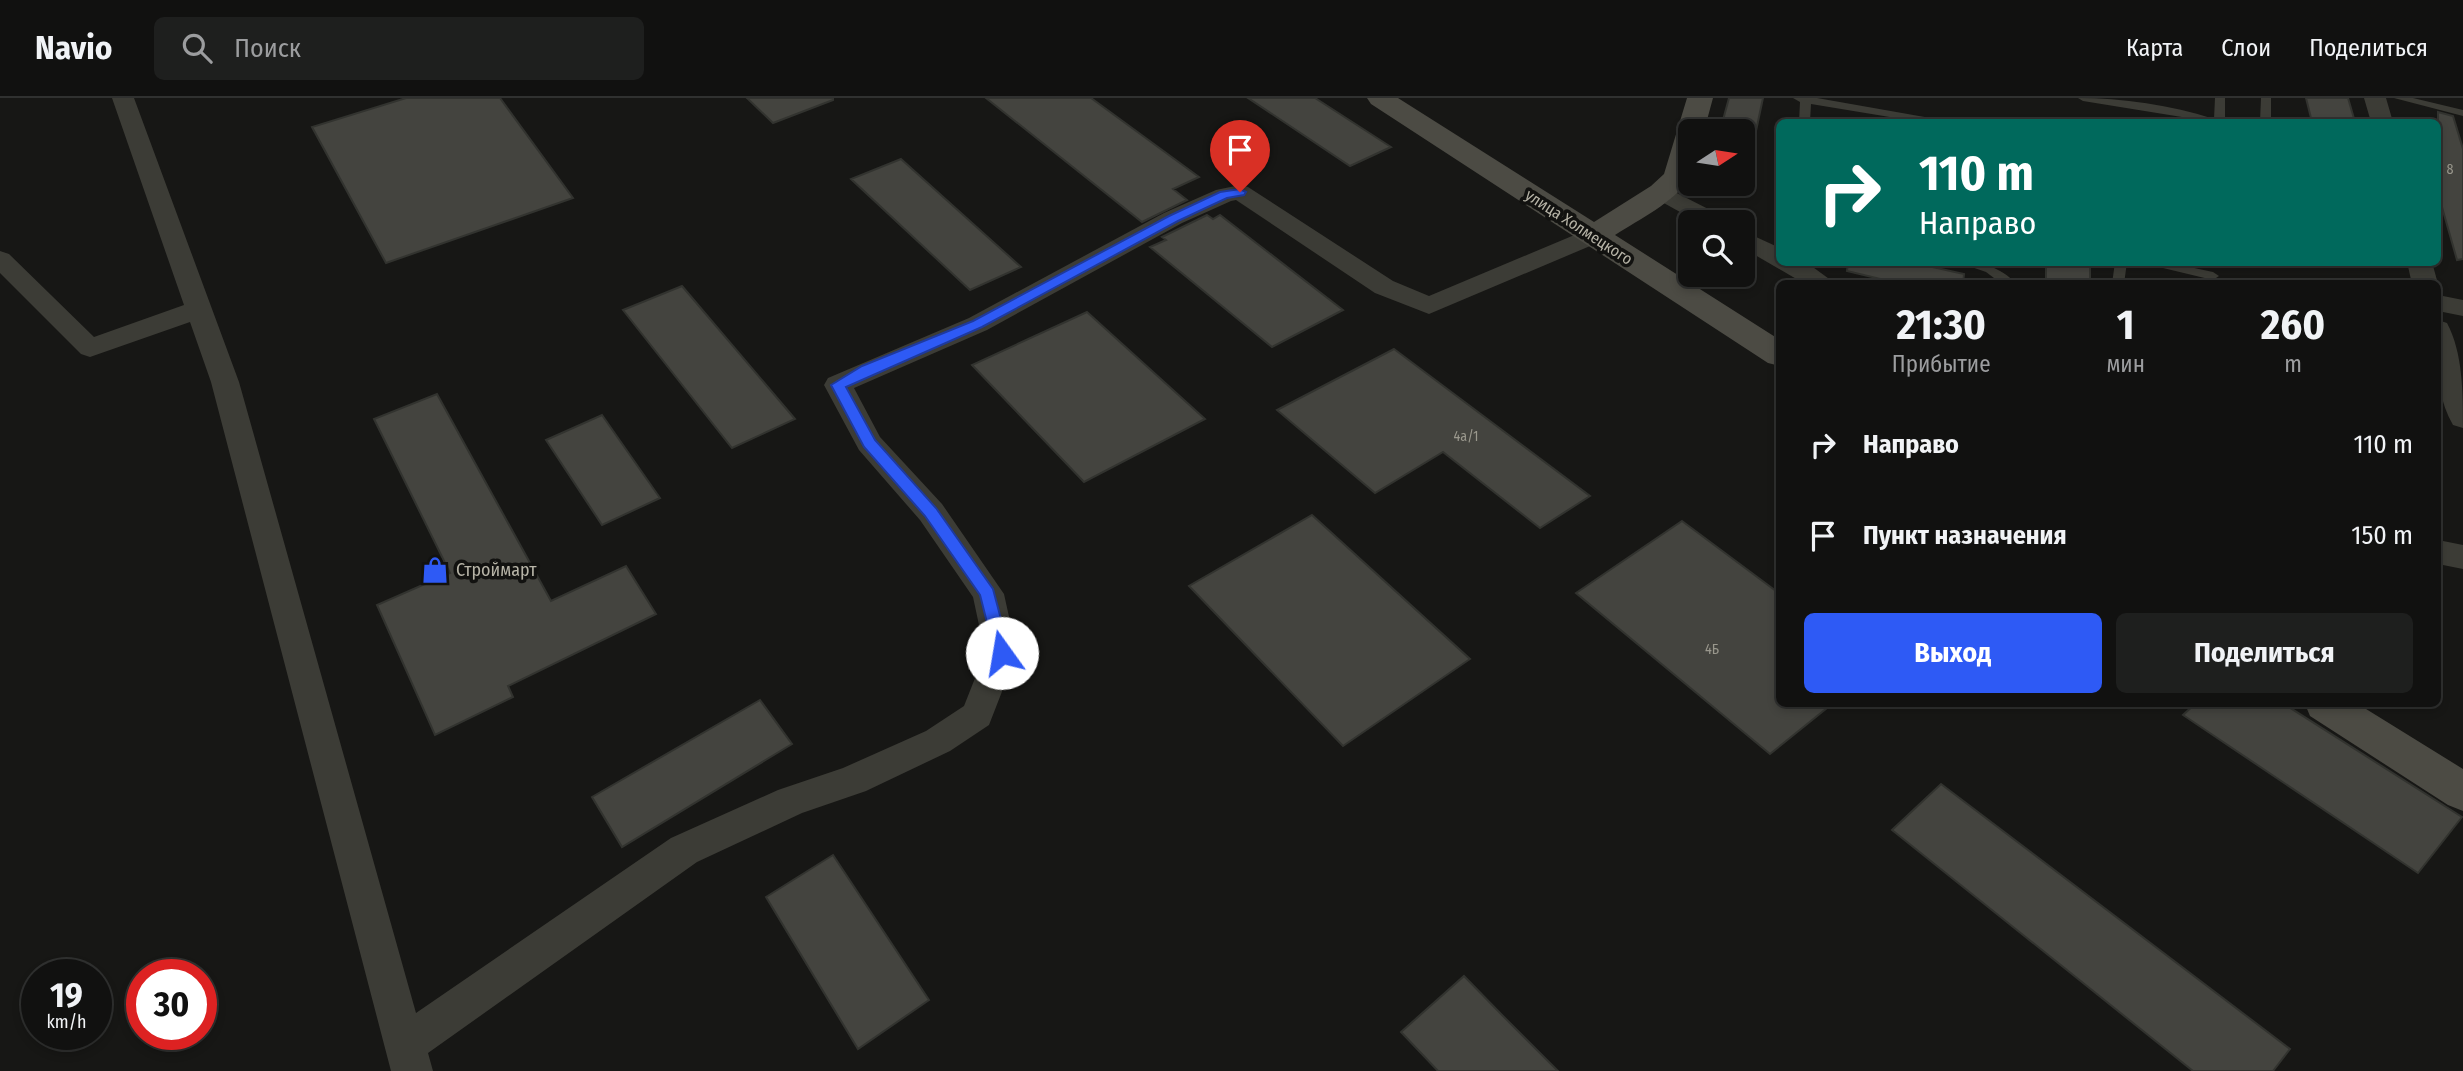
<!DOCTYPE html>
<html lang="ru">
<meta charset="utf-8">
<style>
:root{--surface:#111110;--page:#1e1f1e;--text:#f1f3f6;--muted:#9c9d9f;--line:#303130;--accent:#2e5af5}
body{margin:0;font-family:"Fira Sans Condensed",sans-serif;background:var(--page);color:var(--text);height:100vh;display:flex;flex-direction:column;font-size:26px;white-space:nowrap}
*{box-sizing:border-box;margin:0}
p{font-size:23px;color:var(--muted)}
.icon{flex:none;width:38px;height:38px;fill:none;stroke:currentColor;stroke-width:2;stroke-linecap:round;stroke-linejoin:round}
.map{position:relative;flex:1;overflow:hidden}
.panel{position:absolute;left:1776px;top:182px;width:665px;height:427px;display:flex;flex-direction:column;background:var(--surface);border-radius:10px;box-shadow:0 4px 10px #0003,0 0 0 2px var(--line)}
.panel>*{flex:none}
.hud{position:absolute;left:1776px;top:21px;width:665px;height:147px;border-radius:10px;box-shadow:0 4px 10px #0003,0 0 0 2px var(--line);background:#00695c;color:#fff;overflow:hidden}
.needle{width:46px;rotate:78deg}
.fabs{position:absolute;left:1678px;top:21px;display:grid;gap:14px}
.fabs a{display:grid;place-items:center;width:77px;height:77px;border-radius:10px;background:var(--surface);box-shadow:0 4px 10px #0003,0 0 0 2px var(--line);font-size:35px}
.speed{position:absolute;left:21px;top:861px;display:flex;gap:14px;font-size:35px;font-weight:700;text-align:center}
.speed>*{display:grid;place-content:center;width:91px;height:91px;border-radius:50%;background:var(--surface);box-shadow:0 4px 10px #0003,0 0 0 2px var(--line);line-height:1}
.speed small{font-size:18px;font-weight:400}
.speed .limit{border:10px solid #d22;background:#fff;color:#111}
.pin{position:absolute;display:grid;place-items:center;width:60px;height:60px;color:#fff;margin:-72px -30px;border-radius:50% 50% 50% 0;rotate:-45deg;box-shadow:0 0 7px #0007}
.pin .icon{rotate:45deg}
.me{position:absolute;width:77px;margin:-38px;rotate:347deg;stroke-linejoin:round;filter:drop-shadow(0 0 5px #0008)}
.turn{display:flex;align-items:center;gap:24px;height:147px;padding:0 28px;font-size:32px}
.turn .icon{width:91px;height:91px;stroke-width:2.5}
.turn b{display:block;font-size:49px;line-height:60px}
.eta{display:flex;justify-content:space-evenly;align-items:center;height:119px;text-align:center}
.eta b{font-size:42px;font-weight:700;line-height:49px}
.primary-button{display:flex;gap:14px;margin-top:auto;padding:14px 28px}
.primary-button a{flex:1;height:80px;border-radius:10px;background:var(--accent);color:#fff;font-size:28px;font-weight:700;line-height:80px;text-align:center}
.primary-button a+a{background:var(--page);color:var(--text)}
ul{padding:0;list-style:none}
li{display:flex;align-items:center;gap:21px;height:91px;padding:0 28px}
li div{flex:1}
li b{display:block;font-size:26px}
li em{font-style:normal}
header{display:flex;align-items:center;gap:42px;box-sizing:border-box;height:98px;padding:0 35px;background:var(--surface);border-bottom:2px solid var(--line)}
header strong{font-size:33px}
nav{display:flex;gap:38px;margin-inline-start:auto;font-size:24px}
.search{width:490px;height:63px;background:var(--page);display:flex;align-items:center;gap:18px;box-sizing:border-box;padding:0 24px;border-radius:10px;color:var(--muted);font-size:26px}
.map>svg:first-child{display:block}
</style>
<header>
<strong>Navio</strong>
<div class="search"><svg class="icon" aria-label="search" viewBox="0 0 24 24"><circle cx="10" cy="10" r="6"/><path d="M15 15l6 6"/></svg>Поиск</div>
<nav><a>Карта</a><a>Слои</a><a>Поделиться</a></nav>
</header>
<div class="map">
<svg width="2463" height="973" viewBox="0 0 2463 973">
<rect width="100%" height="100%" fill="#171715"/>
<path fill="#44443f" stroke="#32332f" stroke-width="2" d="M406,0H500L573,100L386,165L312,29Z
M747,0H833V2L773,25Z
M986,0H1091L1199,79L1173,91L1187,102L1142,124Z
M1248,0H1315L1391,49L1350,68Z
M1729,0H1763L1756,33H1720Z
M2306,0H2348L2355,24H2312Z
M2438,14L2453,18L2463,51V161L2457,162L2438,95Z
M901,61L1021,169L970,192L851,81Z
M1207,117L1213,121L1220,117L1343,212L1272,249L1150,149L1166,142L1162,139Z
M1848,164H1910L1964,176L1963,186H1901L1847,173Z
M2046,164H2090V186H2046Z
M682,188L795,321L732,350L623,212Z
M1087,214L1205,321L1084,384L972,267Z
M1394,251L1590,398L1540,430L1443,354L1375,395L1277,312Z
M437,296L551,503L626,468L656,516L508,588L513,599L435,637L377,507L450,475L374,321Z
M602,317L660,400L602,427L546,342Z
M1312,417L1470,561L1343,648L1189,488Z
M1682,423L1780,496V606H1832L1770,656L1576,495Z
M760,602L792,646L622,749L592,699Z
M2195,606H2284L2462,719L2418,775L2183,617Z
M1941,686L2290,951L2273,973H2193L1892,732Z
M833,757L929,902L858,951L766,799Z
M1464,878L1502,917L1558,973H1438L1401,934Z"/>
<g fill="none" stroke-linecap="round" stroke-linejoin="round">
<path fill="#3c3c36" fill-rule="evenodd" d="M1793,0H1817L1936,21L1942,24H1920L1811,6L1810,24H1799L1800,4Z
M2078,0C2122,0 2171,7 2214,21L2215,0H2225V24H2201L2188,20L2083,3Z
M2261,0H2271V24H2260Z
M2394,0H2413L2463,12V18Z
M1957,164C1982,164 1999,168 2017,186H2002L1986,174Z
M2115,164H2127L2124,186H2112Z
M2138,164H2166L2213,174L2219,178L2213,182Z"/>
<path fill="#3c3c36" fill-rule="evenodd" d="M112,0H134L239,284L416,915L671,740L778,692L843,670L926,633L964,608L985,555L973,499L920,422L859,352L824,287L828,280L969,220L1164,115L1216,92L1240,87L1248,89L1393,183L1429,198L1584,133H1602L1605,138L1602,143L1429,216L1375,195L1236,102L1231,103L1182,125L987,232L854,290L880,339L942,406L1004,496L1017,555L989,627L950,653L866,693L802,715L697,764L428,955L433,973H391L211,284L190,224L90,259L81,256L0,175V153L9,156L94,239L184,207Z
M2364,0H2386L2393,24H2371Z
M1661,87L1724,119L1727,124H1698L1653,99L1649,94L1653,89Z
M1743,133L1780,150V164H1806L1836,186H1805L1743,150Z
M2407,164H2432L2438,186H2412Z
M2438,197L2463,202V218L2438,213Z
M2438,222L2447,225C2463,255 2463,295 2463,330L2453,327C2435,297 2436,256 2438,222Z
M2438,442L2463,447V471L2438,466Z"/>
<path fill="#4c4b44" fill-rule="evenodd" d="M1367,0H1398L1594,124L1651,88L1664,76L1687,0H1713L1704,33H1690V80C1673,105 1640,121 1615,137L1780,242V268L1768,265L1371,6Z
M2305,606H2358L2463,671V713L2448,707L2310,618Z"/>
</g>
<path fill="#2e5af5" stroke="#1e3a9f" stroke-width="2" d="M1240,91L1246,94L1244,97L1227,100L1178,123L982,229L846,289L875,342L936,410L993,491L1010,555L1007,560H996L980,497L925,418L864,349L831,287L862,268L973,223L1169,118L1220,94Z"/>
<defs>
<symbol id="shop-bare" viewBox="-9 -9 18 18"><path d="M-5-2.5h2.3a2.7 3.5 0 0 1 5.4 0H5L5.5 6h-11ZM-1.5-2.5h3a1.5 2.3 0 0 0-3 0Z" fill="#2e5af5" stroke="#121210" stroke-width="2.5" paint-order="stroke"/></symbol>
</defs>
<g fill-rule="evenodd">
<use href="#shop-bare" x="416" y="453" width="38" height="38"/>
</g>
<g text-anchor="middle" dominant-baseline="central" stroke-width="7" stroke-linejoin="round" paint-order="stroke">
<g font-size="14" fill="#9a988d">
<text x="2450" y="71">8</text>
<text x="1466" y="338">4а/1</text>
<text x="1712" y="551">4Б</text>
</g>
<g font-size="16" fill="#b7b4a7" stroke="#121210">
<text transform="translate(1579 129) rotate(33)">улица Холмецкого</text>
</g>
<g font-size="18" fill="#b7b4a7" stroke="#121210" text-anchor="start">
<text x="456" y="472">Строймарт</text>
</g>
</g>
</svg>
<div class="fabs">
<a><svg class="needle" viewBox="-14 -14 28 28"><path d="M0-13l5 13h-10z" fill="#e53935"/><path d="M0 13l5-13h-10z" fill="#9c9d9f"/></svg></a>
<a><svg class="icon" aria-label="search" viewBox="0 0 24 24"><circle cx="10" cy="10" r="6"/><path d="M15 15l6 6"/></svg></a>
</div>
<div class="speed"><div>19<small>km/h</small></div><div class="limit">30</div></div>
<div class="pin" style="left:1240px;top:94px;background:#d93025"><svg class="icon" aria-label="arrive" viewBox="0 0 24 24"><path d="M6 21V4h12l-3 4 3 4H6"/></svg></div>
<svg class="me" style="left:1002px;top:555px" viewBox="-20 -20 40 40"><circle r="19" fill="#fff"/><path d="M0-13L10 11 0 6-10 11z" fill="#2e5af5"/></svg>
<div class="hud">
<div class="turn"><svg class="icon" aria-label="right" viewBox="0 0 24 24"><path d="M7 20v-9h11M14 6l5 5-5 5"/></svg><div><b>110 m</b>Направо</div></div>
</div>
<section class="panel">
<div class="eta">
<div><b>21:30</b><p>Прибытие</p></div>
<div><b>1</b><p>мин</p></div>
<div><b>260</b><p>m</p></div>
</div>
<ul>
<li><svg class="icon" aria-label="right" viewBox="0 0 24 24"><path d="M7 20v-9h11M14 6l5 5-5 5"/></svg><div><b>Направо</b></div><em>110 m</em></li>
<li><svg class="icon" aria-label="arrive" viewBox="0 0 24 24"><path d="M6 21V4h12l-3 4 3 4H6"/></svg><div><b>Пункт назначения</b></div><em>150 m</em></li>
</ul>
<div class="primary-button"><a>Выход</a><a>Поделиться</a></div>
</section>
</div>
